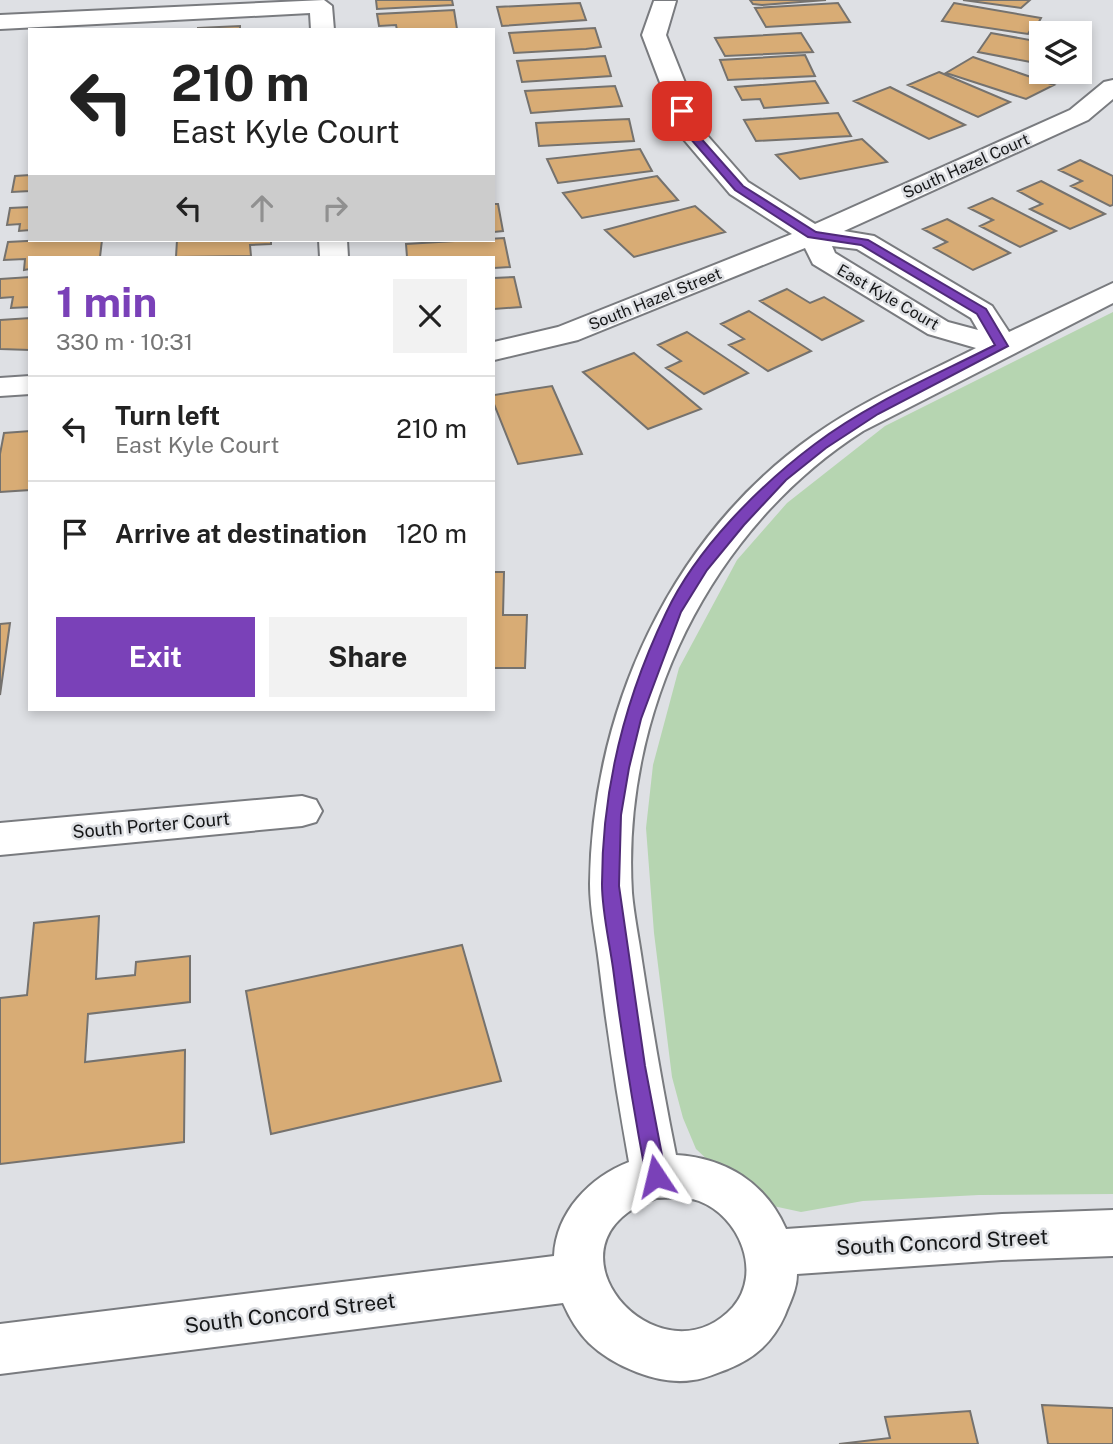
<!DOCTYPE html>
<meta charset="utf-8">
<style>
:root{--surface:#fff;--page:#f2f2f2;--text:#222;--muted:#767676;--line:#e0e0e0;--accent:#7a41b8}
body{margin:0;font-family:"Public Sans",sans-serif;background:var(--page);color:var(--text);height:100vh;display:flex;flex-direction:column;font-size:26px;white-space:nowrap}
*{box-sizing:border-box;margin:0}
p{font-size:23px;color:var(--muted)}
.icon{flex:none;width:38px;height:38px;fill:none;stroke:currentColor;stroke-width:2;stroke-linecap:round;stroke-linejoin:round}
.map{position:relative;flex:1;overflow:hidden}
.drawer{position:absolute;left:28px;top:256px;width:467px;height:455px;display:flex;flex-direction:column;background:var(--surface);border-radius:0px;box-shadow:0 4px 10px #0003}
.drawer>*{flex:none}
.guide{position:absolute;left:28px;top:28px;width:467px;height:214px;border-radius:0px;box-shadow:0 4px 10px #0003;background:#fff;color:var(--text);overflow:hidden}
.buttons{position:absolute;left:1029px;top:21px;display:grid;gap:14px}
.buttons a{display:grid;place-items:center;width:63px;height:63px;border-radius:0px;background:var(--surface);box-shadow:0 4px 10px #0003;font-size:35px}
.pin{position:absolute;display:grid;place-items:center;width:60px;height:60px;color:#fff;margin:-30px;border-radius:14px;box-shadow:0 4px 10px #0006}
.me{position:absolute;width:77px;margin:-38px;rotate:350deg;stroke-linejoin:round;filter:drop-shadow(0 0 5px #0008)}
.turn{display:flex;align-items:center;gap:24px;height:147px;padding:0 28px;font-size:32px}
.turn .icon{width:91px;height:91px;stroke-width:2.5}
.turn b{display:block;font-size:49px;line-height:60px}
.lanes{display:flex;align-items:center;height:66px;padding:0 28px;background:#0003;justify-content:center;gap:35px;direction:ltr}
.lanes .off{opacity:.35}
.round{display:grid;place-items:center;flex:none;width:74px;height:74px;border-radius:0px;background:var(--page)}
.overview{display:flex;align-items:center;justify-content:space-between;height:119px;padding:0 28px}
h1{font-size:42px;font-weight:700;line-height:52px;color:var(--accent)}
.action{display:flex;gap:14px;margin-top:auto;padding:14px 28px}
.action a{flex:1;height:80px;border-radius:0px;background:var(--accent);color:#fff;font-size:28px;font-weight:700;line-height:80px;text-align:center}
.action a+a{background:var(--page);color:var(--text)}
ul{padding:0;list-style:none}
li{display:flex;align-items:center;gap:21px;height:105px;padding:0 28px;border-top:2px solid var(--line)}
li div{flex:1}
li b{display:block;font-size:26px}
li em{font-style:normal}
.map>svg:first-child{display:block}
</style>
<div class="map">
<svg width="1113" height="1444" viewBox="0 0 1113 1444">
<rect width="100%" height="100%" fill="#dee0e4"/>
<path fill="#b6d5b1" d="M1113,312V1194L979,1195L863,1201L801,1212L764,1204L727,1178L696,1149L683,1118L672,1077L654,933L646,828L653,765L679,668L737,560L787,503L885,426Z"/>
<path fill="#d8ac75" stroke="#75726e" stroke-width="2" d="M376,0H452L453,5L377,9Z
M750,0H826L762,5L753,4Z
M963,0H1030L1021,8Z
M580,3L586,20L502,26L497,7Z
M838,3L850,22L766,27L755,8Z
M954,3L1041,18L1035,29H1031L1028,34L942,21Z
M454,10L457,29L397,30L396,25L379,26L377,14Z
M240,26V30H198V28Z
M595,28L601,47L586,49L514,53L509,33Z
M801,33L813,52L725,56L715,38Z
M991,33L1041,42V64L978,52Z
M805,55L815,76L728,80L720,60Z
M605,56L611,76L522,82L517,61Z
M973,57L1054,85L1026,99L946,73Z
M939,72L1010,102L978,117L908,85Z
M815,81L828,103L764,108L760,99L742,100L735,87Z
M615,86L622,106L531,113L525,91Z
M890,87L965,125L929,139L854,101Z
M838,113L851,136L756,141L744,120Z
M629,119L634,141L539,146L536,123Z
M862,139L887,162L800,179L776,155Z
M640,149L652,171L558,183L547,159Z
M1080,160L1113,176V205L1110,206L1071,186L1082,181L1059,170Z
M30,175V191L12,192L15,176Z
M657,176L678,200L582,218L563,193Z
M1041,181L1105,214L1070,229L1030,209L1042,204L1018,191Z
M992,198L1056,231L1020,247L980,226L993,220L969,208Z
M494,204H498L503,231L494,232Z
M695,206L725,232L634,257L605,230Z
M30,207V234V230L19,231L20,224L7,225L10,208Z
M947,219L1010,253L973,270L934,248L947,242L923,229Z
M504,238L510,267L494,268V257H407L406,244Z
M46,240H102L100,257H30V269L24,270L25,259L4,260L8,242Z
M177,240H271V244L250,245L251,256L176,257Z
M30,277V307L11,308L13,297L0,298V279Z
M514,277L521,307L494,309V278Z
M787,289L810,303L824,297L863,321L822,340L760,301Z
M749,311L811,351L768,371L729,345L744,339L721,324Z
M30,318V350L0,349V320Z
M687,332L748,373L704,394L666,368L681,361L658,345Z
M634,353L701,409L648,429L583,372Z
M552,386L582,454L518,464L494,404V395Z
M30,431V490L0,492V454L4,433Z
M494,572H504L503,615H527L525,668H494Z
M10,623L0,695V624Z
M99,916L96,979L135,975L136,962L190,956V1002L88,1014L85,1062L185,1050L184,1142L0,1164V998L27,995L34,923Z
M462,945L501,1081L271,1134L246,991Z
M1042,1405L1113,1408V1444H1048Z
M970,1411L978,1444H839L890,1438L885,1417Z"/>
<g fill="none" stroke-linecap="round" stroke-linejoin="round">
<defs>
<path id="minor" d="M324,0L332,6L334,30H311L310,13L0,29V15Z
M654,1H676L666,35L705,133L748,182L815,224L1070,110L1104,82L1113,80V99L1088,120L844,231L874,236L992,306L1009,332L1113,283V303L863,431C710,529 621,712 632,893C634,916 639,939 642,961C652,1026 663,1091 676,1155C726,1158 766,1183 786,1229L1002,1214L1113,1210V1256L1002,1260L797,1274C797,1289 790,1302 785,1315C773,1342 755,1358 728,1369C717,1373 704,1379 693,1380C659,1386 613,1366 589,1343C578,1332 569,1317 563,1303L0,1374V1324L554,1256C556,1212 590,1177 629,1162C617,1096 607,1030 599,963C596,937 590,911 590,884C592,711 669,538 813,436C863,400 921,376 976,348L928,334L813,264L805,248L578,340L494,360V342L558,327L792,234L730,194L680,135L642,35ZM832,246L857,249L971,318L978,330L948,322L835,253ZM656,1198C669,1198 686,1196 699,1201C739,1216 763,1272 733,1307C659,1388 530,1243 656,1198Z
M319,240H347L348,257H320Z
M30,376V394L0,396V378Z
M302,796L316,800L322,811L316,822L302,826L0,855V823Z"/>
</defs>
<use href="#minor" stroke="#797b7f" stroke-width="4"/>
<use href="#minor" fill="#fff" fill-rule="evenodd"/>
</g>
<path fill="#7a41b8" stroke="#4f2a78" stroke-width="2" d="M678,109H686L697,134L743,186L816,232L868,240L986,309L1008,346L878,414L826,448L786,480L744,525L707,570L681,612L641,719L629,768L621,815L619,886L645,1066L666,1176L663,1183L656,1185L649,1183L646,1176C633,1107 622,1038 613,968C609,940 602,911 602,884C602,790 625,698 666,613C696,549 759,486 815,444C869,403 934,376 995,345L977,314L861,245L808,237L735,190L689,137L677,111Z"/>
<g text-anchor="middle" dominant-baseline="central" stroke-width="5" stroke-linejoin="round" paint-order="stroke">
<g font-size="16" fill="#151617" stroke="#dee0e4">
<text transform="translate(966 166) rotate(-24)">South Hazel Court</text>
<text transform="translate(888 297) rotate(30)">East Kyle Court</text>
<text transform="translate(655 299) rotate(-22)">South Hazel Street</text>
</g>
<g font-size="18" fill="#151617" stroke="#dee0e4">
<text transform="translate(151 825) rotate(-5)">South Porter Court</text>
</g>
<g font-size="21" fill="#151617" stroke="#dee0e4">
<text transform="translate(942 1242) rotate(-3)">South Concord Street</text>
<text transform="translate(290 1313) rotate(-7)">South Concord Street</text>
</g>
</g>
</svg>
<div class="buttons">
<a><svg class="icon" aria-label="layers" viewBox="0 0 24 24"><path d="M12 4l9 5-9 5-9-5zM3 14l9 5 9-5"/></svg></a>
</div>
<div class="pin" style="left:682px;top:111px;background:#d93025"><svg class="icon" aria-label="arrive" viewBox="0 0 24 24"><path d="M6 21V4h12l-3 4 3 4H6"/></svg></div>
<svg class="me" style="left:656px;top:1176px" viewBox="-20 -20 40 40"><path d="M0-17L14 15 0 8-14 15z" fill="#7a41b8" stroke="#fff" stroke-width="4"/></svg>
<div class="guide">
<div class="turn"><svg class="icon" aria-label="left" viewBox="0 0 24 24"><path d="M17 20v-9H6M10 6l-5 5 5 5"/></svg><div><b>210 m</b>East Kyle Court</div></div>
<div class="lanes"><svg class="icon" aria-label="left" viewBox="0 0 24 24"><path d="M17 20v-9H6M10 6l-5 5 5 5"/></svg><svg class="icon off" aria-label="ahead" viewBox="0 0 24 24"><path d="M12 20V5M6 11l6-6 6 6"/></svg><svg class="icon off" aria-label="right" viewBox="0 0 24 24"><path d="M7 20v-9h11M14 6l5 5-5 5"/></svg></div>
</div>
<section class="drawer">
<div class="overview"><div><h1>1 min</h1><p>330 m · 10:31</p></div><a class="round"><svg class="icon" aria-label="close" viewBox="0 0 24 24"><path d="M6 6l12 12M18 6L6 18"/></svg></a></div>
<ul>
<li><svg class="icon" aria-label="left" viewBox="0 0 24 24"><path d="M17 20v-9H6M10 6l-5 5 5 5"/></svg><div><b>Turn left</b><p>East Kyle Court</p></div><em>210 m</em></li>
<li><svg class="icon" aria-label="arrive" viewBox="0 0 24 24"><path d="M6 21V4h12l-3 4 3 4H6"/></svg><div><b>Arrive at destination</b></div><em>120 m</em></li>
</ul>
<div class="action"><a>Exit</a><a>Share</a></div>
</section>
</div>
